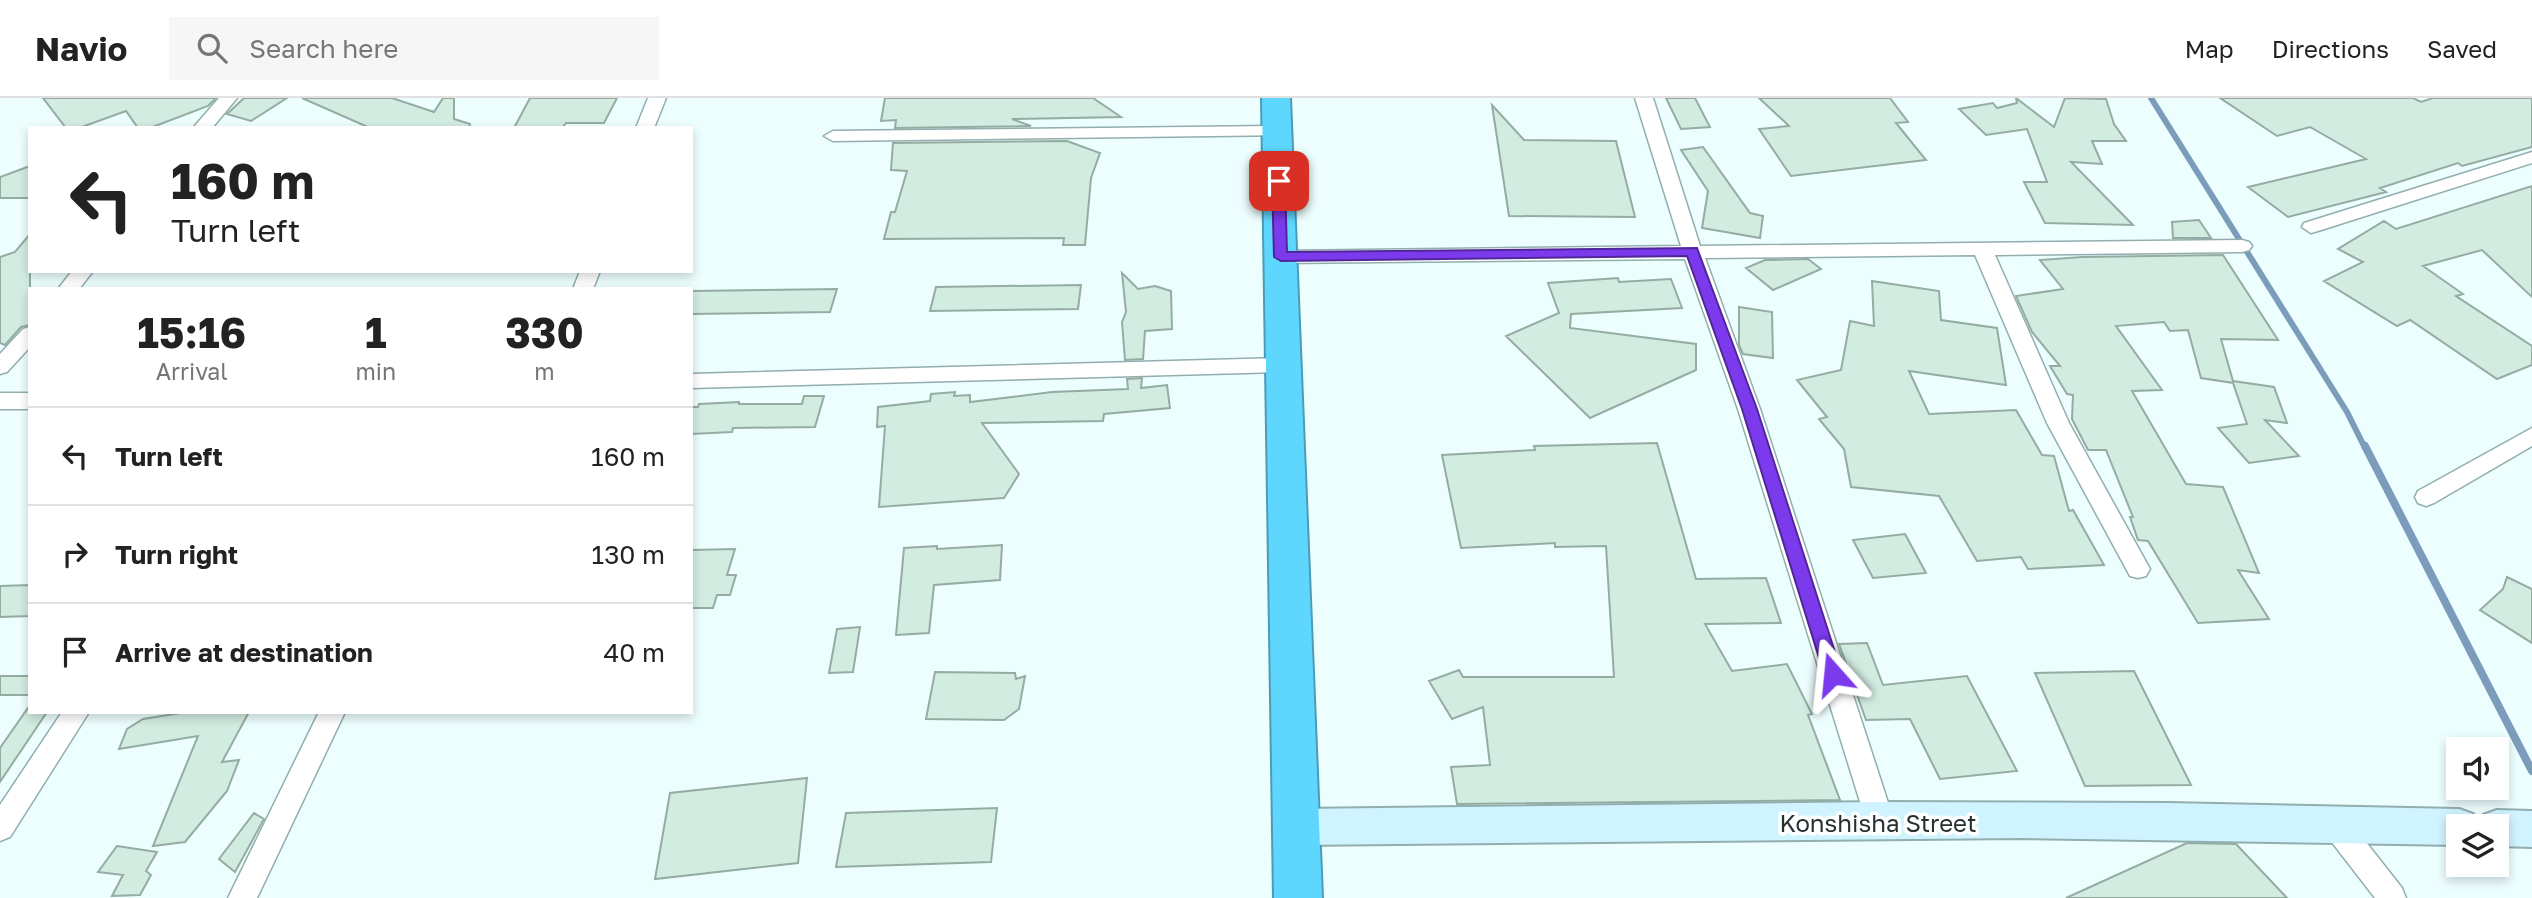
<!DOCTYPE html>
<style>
:root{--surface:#fff;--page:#f6f6f6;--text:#222;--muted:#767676;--line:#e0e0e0}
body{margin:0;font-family:"Golos Text",sans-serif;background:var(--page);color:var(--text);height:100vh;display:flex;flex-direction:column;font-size:26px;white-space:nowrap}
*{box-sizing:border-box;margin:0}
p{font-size:23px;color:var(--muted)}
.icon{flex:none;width:38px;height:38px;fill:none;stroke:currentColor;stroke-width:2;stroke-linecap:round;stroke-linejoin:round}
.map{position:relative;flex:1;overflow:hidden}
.side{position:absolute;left:28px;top:189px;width:665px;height:427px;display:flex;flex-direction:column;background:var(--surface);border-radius:0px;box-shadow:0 4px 10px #0003}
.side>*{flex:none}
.top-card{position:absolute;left:28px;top:28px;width:665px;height:147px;border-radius:0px;box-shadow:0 4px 10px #0003;background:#fff;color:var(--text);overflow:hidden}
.tools{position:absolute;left:2446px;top:639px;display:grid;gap:14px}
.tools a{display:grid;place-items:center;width:63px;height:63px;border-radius:0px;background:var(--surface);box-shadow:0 4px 10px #0003;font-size:35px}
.pin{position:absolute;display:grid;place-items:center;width:60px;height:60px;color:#fff;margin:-30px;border-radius:14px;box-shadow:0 4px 10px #0006}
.me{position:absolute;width:77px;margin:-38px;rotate:342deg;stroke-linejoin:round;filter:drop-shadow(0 0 5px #0008)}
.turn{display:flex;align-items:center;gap:24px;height:147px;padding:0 28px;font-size:32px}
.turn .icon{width:91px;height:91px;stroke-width:2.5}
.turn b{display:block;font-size:49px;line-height:60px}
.eta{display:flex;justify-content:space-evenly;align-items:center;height:119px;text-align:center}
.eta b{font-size:42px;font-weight:700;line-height:49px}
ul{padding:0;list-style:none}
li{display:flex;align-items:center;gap:21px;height:98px;padding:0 28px;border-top:2px solid var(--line)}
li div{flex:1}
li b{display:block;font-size:26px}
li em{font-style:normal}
header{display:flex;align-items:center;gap:42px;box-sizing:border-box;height:98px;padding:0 35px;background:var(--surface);border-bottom:2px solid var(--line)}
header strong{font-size:33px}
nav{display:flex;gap:38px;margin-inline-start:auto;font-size:24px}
.search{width:490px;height:63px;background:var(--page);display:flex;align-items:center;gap:18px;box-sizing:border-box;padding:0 24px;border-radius:0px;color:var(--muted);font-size:26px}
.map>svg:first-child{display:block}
</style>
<header>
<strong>Navio</strong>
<div class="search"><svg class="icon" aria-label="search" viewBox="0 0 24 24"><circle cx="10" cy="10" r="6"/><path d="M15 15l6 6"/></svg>Search here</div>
<nav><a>Map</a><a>Directions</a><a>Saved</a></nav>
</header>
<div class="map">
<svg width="2532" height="800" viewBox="0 0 2532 800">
<rect width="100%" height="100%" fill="#edfefe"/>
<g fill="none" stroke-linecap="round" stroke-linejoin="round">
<path stroke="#7c9cbb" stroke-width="6" d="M2151,0L2347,314L2365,350"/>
<path stroke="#7c9cbb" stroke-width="8" d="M2365,348L2532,673"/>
</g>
<path fill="#d2ece1" stroke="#94aca2" stroke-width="2" d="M43,0H216L208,8L150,30H138L126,13L79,30H66Z
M244,0H287L251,23L227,16Z
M302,0H392L434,14L443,0H454V21L470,26L469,30H370Z
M530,0H617L604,25H566L562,30H514Z
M885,0H1093L1121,19L1012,21L1031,28L895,30L896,22L881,23Z
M1666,0H1695L1710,29L1681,31Z
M1759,0H1890L1908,24L1896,25L1926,62L1791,78L1759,31L1789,28Z
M2016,0L2054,29L2065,0L2106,1L2114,26L2126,43H2092L2102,66L2071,64L2133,127L2045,125L2024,84H2047L2027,31L1986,37L1959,11L1993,5L1997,10L2017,5Z
M2220,0H2413L2421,4L2433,0H2532V49L2462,68L2458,65L2380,90L2386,94L2288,119L2248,89L2366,61L2310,29L2277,38Z
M1492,7L1524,42L1616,43L1635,119L1509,118Z
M1067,43L1100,55L1091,80L1085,147H1063L1064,140L884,141L891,114H895L907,73L891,72L893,45Z
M1703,49L1750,115L1763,118L1760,140L1702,130L1708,93L1681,52Z
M30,68V100H0V79Z
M2532,88V199L2482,152L2423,168L2463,196L2456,198L2532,248V267L2497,281L2410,222L2397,228L2324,183L2363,164L2338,151L2384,123L2396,131Z
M2199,122L2211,140H2173L2172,124Z
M30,136V227L21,229L5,247L0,245V159L15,154Z
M2223,157L2278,242L2221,241L2233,283L2274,289L2287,325L2265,322L2299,358L2249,365L2218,330L2247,326L2233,285L2201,280L2188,232L2170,233L2164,224L2116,228L2162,292L2132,293L2186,386L2223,389L2259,475L2238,472L2269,521L2198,525L2148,443L2138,442L2130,419H2133L2106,352H2088L2072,321L2073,297L2067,296L2050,268H2060L2032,234L2016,198L2063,191L2040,162L2082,159Z
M1808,161L1821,171L1773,192L1746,170L1765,162Z
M1122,175L1138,191L1155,188L1171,193L1172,231L1145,233L1143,261L1125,262L1122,224L1126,214Z
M1618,180L1619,184L1671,181L1682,210L1571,216L1570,230L1696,246V272L1590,320L1506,238L1559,215L1548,185Z
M1872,183L1939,193L1941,222L1997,230L2006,287L1909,273L1929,316L2016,312L2042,357L2054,358L2069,413L2073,412L2104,467L2028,471L2021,459L1977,463L1939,398L1851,389L1844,351L1819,321L1827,319L1797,282L1841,272L1850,223L1874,228Z
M1081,187L1078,211L930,213L936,189Z
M837,191L830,214L691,216V193Z
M1739,209L1772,214L1773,260L1743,256L1739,247Z
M1142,280L1141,290L1167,287L1170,310L1104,316L1103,323L982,325L1019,376L1004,400L879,409L885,328L877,329L878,309L930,303L931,296L955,294L954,298L970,297V304L1052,294L1128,291L1127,281Z
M804,298H824L815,329L733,330L732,334L691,336V309H698L699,306L739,304V306H802Z
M1657,345L1696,481L1766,480L1781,525L1705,526L1732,573L1787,566L1812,616L1808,617L1840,702L1457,706L1451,669L1490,667L1483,609L1452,621L1429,583L1459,572L1463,579H1614L1606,448L1555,449V445L1461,450L1442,357L1535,352L1534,348Z
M1905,436L1926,475L1873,480L1853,442Z
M1002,447L1000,482L934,487L929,535L896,537L904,450L937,448V451Z
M735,451L727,477H736L730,497H717L713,510H691V452Z
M2507,479L2532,491V545L2480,512L2503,491Z
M30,487V518L0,519V488Z
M860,529L853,574L829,575L837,531Z
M1867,545L1883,587L1967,578L2017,673L1940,681L1910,621L1866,622L1839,546Z
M2134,573L2191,687L2085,688L2035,575Z
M935,574L1015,575L1016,581L1025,578L1019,611L1004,622L926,621Z
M0,578H30V597H0Z
M30,607V614H47L0,684V650Z
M187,614H249L222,664L239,662L227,693L185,744L153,748L198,638L119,651L127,631L143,621Z
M807,680L798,765L655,781L670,695Z
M997,710L991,764L836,769L846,715Z
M254,715L264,721L235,774L219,761Z
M2187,745L2236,746L2287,800H2066Z
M117,748L157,754L146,773L151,777L140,797L112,798L123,777L98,774Z"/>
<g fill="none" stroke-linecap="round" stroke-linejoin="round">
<defs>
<path id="street" d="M219,0H237L212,30H193Z
M648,0H666L654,30H636Z
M1635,0H1653L1700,148L2242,142L2249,144L2252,148L2249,152L2242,154L1995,157L2069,325L2150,471L2146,478L2138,480L2130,478L2047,325L1975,157L1705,160L1760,311L1894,723L1890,732L1880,735L1870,732L1866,723L1738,311L1685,161L1281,165L1274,163L1271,159L1274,155L1281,153L1681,148Z
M1277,28L1286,33L1283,37L833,43L824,38L833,33Z
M2532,54V65L2318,133L2311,135L2302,129L2304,125Z
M72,173H93L79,191H58Z
M580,173H600L593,191H573Z
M30,229V249L7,274L0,276V256L23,231Z
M1284,260L1291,262L1294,267L1291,272L1284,274L691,290V276Z
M0,295H30V311H0Z
M2532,330V348L2434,405L2426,408L2418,405L2415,399L2418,393Z
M62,614H89L10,739L0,743V707Z
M319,614H345L257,800H228Z
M2334,713L2344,716L2402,790L2406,800H2375L2324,734L2320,725L2324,716Z"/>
<path id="secondary" d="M1878,704L2169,705L2459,711L2473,716L2478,727L2483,717L2497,712L2532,713V749L2497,748V728H2459V747L2023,740L1297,747L1283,742L1277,729L1283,716L1297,711Z"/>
<path id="highway" d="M1262,0H1290L1322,800H1274Z"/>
</defs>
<use href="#street" stroke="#92aeae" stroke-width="3"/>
<use href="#secondary" stroke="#92aeae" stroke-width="4"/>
<use href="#highway" stroke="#4b9cb6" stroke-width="4"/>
<use href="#street" fill="#fff" fill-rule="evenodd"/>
<use href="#secondary" fill="#cff3ff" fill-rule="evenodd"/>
<use href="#highway" fill="#5fd6fe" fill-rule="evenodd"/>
</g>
<path fill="#7c3aed" stroke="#51269a" stroke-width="2" d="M1279,79L1285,83L1287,154L1697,150L1757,311L1842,576L1839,581L1833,583L1827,581L1824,576L1742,311L1687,158L1281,163L1274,159L1272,83Z"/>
<g text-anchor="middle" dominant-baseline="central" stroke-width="7" stroke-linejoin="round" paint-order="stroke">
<g font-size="24" fill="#253030" stroke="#fff">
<text x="1878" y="724">Konshisha Street</text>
</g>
</g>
</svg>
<div class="tools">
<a><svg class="icon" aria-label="sound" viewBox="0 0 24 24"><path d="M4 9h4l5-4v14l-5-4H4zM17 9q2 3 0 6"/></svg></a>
<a><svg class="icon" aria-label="layers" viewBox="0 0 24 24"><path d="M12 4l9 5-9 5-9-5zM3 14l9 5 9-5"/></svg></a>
</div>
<div class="pin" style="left:1279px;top:83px;background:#d93025"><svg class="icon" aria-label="arrive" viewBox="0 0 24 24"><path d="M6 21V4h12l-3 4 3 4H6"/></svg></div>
<svg class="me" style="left:1833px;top:576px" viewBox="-20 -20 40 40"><path d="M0-17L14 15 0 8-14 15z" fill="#7c3aed" stroke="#fff" stroke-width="4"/></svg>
<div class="top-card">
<div class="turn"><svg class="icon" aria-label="left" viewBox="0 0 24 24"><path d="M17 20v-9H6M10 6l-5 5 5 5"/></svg><div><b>160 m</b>Turn left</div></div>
</div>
<section class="side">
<div class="eta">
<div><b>15:16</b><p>Arrival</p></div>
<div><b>1</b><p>min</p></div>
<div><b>330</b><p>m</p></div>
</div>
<ul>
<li><svg class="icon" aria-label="left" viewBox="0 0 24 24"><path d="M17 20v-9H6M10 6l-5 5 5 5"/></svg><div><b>Turn left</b></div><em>160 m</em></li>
<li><svg class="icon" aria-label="right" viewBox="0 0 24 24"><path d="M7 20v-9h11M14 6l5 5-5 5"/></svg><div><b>Turn right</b></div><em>130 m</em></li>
<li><svg class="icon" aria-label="arrive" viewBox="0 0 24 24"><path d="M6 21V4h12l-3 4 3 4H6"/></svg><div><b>Arrive at destination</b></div><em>40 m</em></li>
</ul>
</section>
</div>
